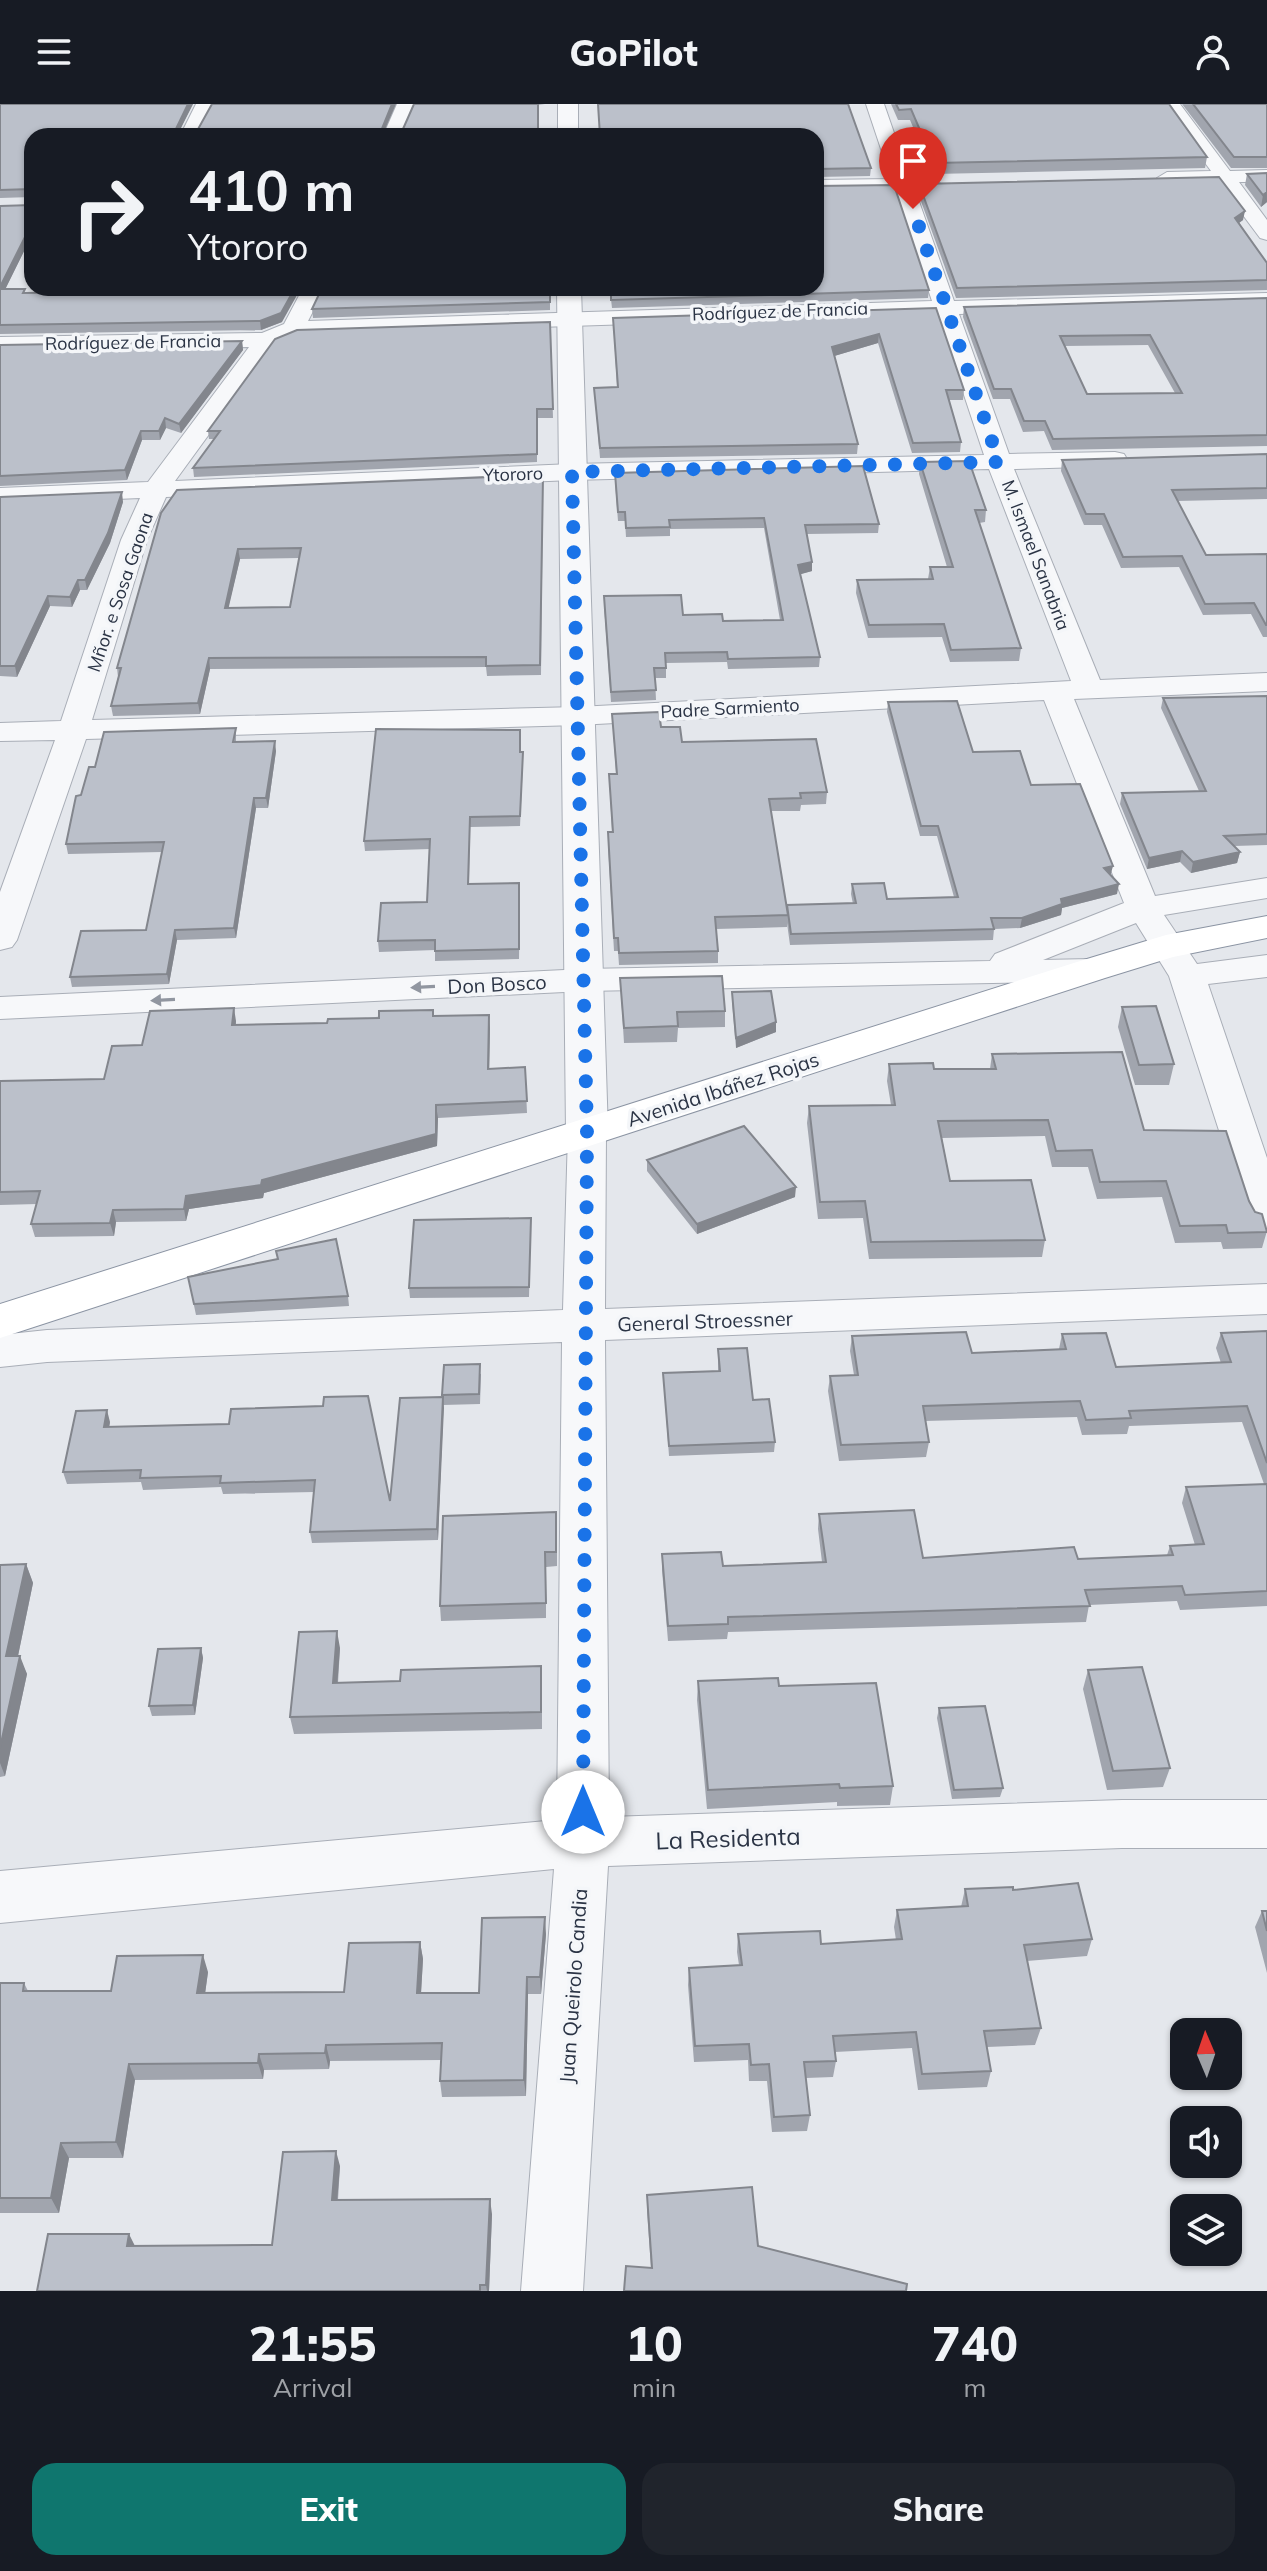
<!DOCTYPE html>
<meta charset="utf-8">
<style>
:root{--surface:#171b24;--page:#20242c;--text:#f1f3f6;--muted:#9ea1a6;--accent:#0f766e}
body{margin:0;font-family:Mulish,sans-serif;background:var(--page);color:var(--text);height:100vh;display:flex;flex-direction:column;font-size:30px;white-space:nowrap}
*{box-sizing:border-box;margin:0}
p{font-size:26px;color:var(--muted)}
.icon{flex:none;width:44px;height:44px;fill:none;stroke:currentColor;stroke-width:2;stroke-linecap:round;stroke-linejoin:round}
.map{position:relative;height:2187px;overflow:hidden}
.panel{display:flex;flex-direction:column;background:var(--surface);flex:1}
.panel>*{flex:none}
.guide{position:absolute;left:24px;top:24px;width:800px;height:168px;border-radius:24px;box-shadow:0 2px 6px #0004;background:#171b24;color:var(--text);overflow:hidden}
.needle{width:52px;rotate:358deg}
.buttons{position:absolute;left:1170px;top:1914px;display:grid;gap:16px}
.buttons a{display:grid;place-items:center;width:72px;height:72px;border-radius:16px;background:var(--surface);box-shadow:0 2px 6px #0004;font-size:40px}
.pin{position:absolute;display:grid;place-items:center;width:68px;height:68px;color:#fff;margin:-82px -34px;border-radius:50% 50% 50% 0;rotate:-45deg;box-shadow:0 0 8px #0007}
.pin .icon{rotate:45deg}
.me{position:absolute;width:88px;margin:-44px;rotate:0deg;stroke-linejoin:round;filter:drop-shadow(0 0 6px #0008)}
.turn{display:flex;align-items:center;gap:28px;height:168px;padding:0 32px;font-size:36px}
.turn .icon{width:104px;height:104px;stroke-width:2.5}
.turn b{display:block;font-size:56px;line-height:68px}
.eta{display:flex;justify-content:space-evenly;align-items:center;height:136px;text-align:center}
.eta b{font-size:48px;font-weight:800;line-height:56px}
.button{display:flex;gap:16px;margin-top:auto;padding:16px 32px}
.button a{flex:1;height:92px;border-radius:24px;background:var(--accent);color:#fff;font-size:32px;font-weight:800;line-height:92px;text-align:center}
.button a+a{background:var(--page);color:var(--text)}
header{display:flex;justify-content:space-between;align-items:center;height:104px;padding:0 32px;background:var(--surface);font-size:36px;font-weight:800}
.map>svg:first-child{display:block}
</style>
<header><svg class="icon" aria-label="menu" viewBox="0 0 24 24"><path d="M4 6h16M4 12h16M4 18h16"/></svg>GoPilot<svg class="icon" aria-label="person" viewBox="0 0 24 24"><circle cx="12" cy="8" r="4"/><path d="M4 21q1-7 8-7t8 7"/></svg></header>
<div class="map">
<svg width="1267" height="2187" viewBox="0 0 1267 2187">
<rect width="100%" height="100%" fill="#e4e7ec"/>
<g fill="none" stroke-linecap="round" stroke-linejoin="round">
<defs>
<path id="minor" d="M196,0H214L198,32H180Z
M397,0H415L401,32H383Z
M866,0H884L910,75L931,74L941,80L931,86H915L954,197L1267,189V201L959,210L1009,350L1115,348L1124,350L1127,355L1124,360L1115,362L1014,365L1100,576L1267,569V587L1074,595L1155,792L1267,774V794L1164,811L1197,860L1267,851V873L1208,880L1267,1054V1127L1253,1123L1247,1113L1169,872L1136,819L1043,856L1091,855L1103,858L1109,866L1103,874L1091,877L585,887L0,915V893L585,865L990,857L995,850L1124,799L1044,596L578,621L86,635L17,836L12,843L0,846V788L55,636L0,637V619L61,617L121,436L140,394L0,400V384L148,378L249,243L0,247V233L262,229L284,220L303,184H325L308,217L932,197L895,86L816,88V76L891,75ZM937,210L984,351L572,360L175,377L274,241L297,231ZM989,365L1071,577L578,603L92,616L147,436L166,393L572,376Z
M1162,0H1180L1230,67L1267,66V78H1239L1267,116V136L1260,134L1219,79L1160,78L1157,74L1167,68L1211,67Z
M587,1016L601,1020L606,1029L605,1205L1267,1180V1210L605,1236L609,1713L1122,1696H1267V1744H1122L608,1762L583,2187H521L554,1765L0,1819V1767L557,1716L562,1238L47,1258L0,1263V1231L47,1226L563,1206L568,1029L573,1020Z"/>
<path id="tertiary" d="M558,0H578V32H558Z
M557,184H581L608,1029L602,1039L587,1043L572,1039L566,1029Z"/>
<path id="trunk" d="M1267,812V834L1173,853L1105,874L0,1234V1200L1077,858L1166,831Z"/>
</defs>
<use href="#minor" stroke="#a9aeb7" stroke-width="2"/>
<use href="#tertiary" stroke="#a9aeb7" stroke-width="2"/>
<use href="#trunk" stroke="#8b94a3" stroke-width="2"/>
<use href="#minor" fill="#f7f8fa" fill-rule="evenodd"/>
<use href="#tertiary" fill="#f7f8fa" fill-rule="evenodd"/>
<use href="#trunk" fill="#fff" fill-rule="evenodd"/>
</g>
<path fill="#a1a5ae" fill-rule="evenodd" d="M0,0H193L180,25L197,27L212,0H396L385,26L403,25L414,0H545L538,1L539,32H32V93L0,94Z
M891,0H1169L1207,53L1205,64L933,70L910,16H898Z
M1182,0H1267V64H1231Z
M816,32L871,64L870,72L816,73Z
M1267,69V98L1261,103L1245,81L1247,70Z
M919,80L1243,116L1239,119L1267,159V186L956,194L918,89Z
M816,82L929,186L928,194L612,204L610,187L584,188L582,184H816L819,158L816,149Z
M32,101V135H30L5,185L26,189L282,218L261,226L0,230V102Z
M322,184H556L554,188H550V206L313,214L312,205Z
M1267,194V342L1052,346L1044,327L1023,328L1010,295H993L963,213L964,203ZM1148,241L1175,289L1087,290L1064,242Z
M936,204L964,286L963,296H949L961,338L960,348L912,349L878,239L834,252L858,340L857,350L600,354L594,284L617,283L613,214Z
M550,218L553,314H537V358L194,373L193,364L214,335H209L208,327Z
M242,237L243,246L181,329L166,324L160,336H142L127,376L0,382V241Z
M1267,350V395L1177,397L1206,451L1267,450V533H1263L1251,510L1203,511L1179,463L1121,464L1102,421H1084L1061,367L1062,356Z
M920,358L986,406L985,418L979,419L1021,544L1019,557L950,558L942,533L868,534L856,489L857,476L928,475L930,463H947L919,370Z
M615,378L879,420L878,429L807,430L812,467L800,470L820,553L819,563L728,565L727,558L666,559V574H655L656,596L611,598L604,502L723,517L780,516L764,424L670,425V432L626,433L625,417H618Z
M543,383L541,571L487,572L486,563L210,565L200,610L113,612L111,602L118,573L117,564L161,409ZM299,454L290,503L228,504L240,455Z
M0,393L123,398L110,439L87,486H80L72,503L50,502L17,573L0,572Z
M1267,592V741L1234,742L1240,748L1237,759L1191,769L1180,758L1147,765L1120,700L1122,689L1199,687L1161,604L1163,594Z
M888,598L1031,681L1111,771L1117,790L1062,804L1061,811L1020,824L994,825L993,836L790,841L787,819V823L716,825L718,847V859L619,861L618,847H614L608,741L612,728L609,670H616L612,610L661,623L682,638L827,688L826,700L801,701L800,707H771L786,804L853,800L851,790L852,780L887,795L954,793L937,732H920L887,608Z
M236,624V638L276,647L268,704H256L236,834L177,836L169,880L72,883L70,873L146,826L162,748L68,750L66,740L81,691L95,663Z
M521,648H523V658L520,722L470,723L469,780L520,789L519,855L435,857V846L379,848L378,837L427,798L430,745L365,747L364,737Z
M620,874L725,907V923L678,924L677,938L624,939Z
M732,888L776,928L736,944L732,898Z
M1122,903L1174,960L1169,981H1135L1118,923Z
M433,906L434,912L489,911V965L525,963L527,1009L438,1014L437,1042L264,1089L263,1094L189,1105L186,1117L116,1118L114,1132L35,1133L31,1120L37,1100L0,1101V977L104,975L142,941L236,917V921L327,919Z
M992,950L1144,1026L1249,1097L1267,1127L1262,1144L1223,1145L1221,1138L1175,1139L1162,1093L1097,1095L1088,1063H1052L1045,1032L942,1034L950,1077L1045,1136L1042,1153L869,1155L863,1114L818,1115L807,1019L809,1002L891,1001L887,977L889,960L934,965H990Z
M647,1056L795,1093L697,1130L647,1067Z
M531,1114L529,1193L410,1194L409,1184Z
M277,1155L348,1192L349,1202L196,1211L188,1173Z
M1267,1227V1502L1180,1506L1177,1497L1089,1501L1086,1518L728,1528L727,1535L668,1537L662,1466V1450L723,1462L822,1458L818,1425L819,1410L923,1454L1078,1455L1167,1451L1170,1442L1195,1441L1182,1399L1186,1383L1264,1380L1242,1318L1129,1322L1127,1330L1082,1331L1077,1313L925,1317L929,1338L926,1353L839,1357L828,1287L830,1272L854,1271L850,1247L852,1232L972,1249L1059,1245L1062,1230L1116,1263L1221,1259L1216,1244L1221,1229Z
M718,1245L753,1296L775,1338L774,1348L669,1352L663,1269L718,1267Z
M444,1261L481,1270L480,1300L443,1301L438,1436L312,1439L310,1428L314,1388L223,1390L221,1383L143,1386L141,1378L67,1380L63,1368L110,1318L109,1323L229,1320L390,1397L442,1293Z
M557,1423V1462L546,1463V1514L441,1517L440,1502Z
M26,1460L33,1479L18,1552L27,1570L5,1672L0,1673V1461Z
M201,1544L203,1554L195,1611L152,1612L149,1602Z
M340,1544L338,1579H542V1625L294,1630L290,1613Z
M1088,1566L1170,1664L1163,1683L1107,1686L1083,1585Z
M698,1577L779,1582L893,1682L890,1701L837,1702V1698L707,1705L697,1596Z
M939,1604L1003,1684L1000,1693L952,1695L937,1614Z
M965,1785L1013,1786L1092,1835L1087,1852L1027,1857L1041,1924L1035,1941L987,1943L991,1967L987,1983L918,1986L912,1944L835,1948L836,1957L833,1973L806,1974L810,2011L807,2027L772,2028L767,1977H749L748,1956L694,1958L688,1881L689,1864L739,1861L737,1848L738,1830L821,1840L896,1836L894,1823L897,1806L961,1803Z
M1262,1807H1267V1869L1255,1823Z
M546,1830L541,1890H528L526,1992L442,1993L440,1977L441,1956L330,1957L329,1965L264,1966L263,1975L135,1976L123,2054H69L59,2109H0V1879H24L28,1887H111L208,1868L205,1889L344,1888L420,1838L423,1855L421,1889H479Z
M340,2062L338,2096L492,2110L489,2187H37L135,2142L272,2141Z
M647,2091L758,2142L651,2164L647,2107Z"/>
<path fill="#83868d" d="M188,0H193L177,32L176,25Z
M392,0H396L382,32L381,27Z
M1267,88V98L1261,103L1263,91Z
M1245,107L1243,116L1233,123L1235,114Z
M28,127L30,135L1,194L0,183Z
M295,184H301L282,218L261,226L260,217Z
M879,230L878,239L831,253L832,243Z
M242,237L243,246L181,329L179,320Z
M165,314L166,324L160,336L159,327Z
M141,327L142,336L127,376L125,366Z
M122,388L123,398L110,439L87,486L85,476Z
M238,445L240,455L226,515L225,504Z
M812,458V467L798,471V461Z
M78,476L80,486L72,503L70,493Z
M48,492L50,502L17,573L15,562Z
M209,554L210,565L200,610L198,599Z
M275,637L276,647L268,704L266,694Z
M254,694L256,704L236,834L234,824Z
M1182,747L1180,758L1147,765L1149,754Z
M1240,748L1237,759L1191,769L1193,758Z
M1113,762L1110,773L1104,764Z
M1119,780L1117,790L1062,804L1061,811L1020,824L1022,814L1061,795Z
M175,826L177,836L169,880L167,870Z
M234,904L236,917L234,934L232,921Z
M489,911L490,924L489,978L488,965Z
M776,918V928L736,944V934Z
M436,1001L438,1014L437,1042L264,1089L263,1094L189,1105L186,1117L184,1105L186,1092L262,1076Z
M796,1083L795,1093L697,1130V1120Z
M113,1106L116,1118L114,1132L110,1119Z
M443,1293L444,1304L438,1436L437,1425Z
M107,1306L110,1318L107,1335L104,1323Z
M26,1460L33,1479L14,1571L6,1552Z
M337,1527L340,1544L336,1597L333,1579Z
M201,1544L203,1554L195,1611L193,1601Z
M20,1552L27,1570L5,1672L0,1659V1644Z
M545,1813L546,1830L541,1890L540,1873Z
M420,1838L423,1855L420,1906L417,1889Z
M203,1851L208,1868L203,1905L197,1889Z
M527,1873L528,1890L526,1992L524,1976Z
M326,1941L330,1957L329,1965L325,1949Z
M259,1950L264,1966L263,1975L258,1959Z
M129,1960L135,1976L123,2054L116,2038Z
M61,2039L69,2054L59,2109L51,2094Z
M336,2047L340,2062L336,2111L332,2096Z
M490,2095L492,2110L489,2187H487L486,2181Z
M129,2130L136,2144L127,2142Z"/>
<path fill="#bbc0ca" stroke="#83868d" stroke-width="2" fill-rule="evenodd" d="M0,0H188L176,25L197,27L212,0H392L381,27L403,25L414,0H538V32H32V85L0,86Z
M598,0H848L871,64L816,65V32H600Z
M896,0H1169L1207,53L934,59L911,5L899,6Z
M1193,0H1267V53H1234Z
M1267,69V88L1263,91L1247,70Z
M1219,73L1245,107L1235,114L1267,159V176L957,184L919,80Z
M894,81L929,186L611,196V184H816V158H821L816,139V82Z
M32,101V127H28L0,183V102Z
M96,184H295L281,209L260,217L0,221V185H25L23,189L93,188Z
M322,184H550V198L312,205Z
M1267,194V331L1053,335L1045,317H1024L1011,285H994L964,203ZM1150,231L1182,289L1087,290L1060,232Z
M936,204L964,286H946L961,338L913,339L879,230L832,243L858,340L600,344L594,284L618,283L613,214Z
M550,218L553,305H537V350L193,364L220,327H208L275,235L297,226Z
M242,237L179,320L165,314L159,327H141L125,366L0,372V241Z
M1267,350V384L1172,386L1206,451L1267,450V521H1266L1254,499L1205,500L1182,452L1123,453L1104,410H1086L1062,356Z
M969,357L986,406H975L1021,544L951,546L944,520L869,521L857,476L933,475L930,463H953L920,358Z
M863,362L879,420L805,421L812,458L798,461L820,553L728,555L727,548L665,549L666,564H654L656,586L611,588L604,492L681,491L683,511L722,510L723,517L783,516L764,414L669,416L670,423L626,424L625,408H618L615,369Z
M537,371L543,373L540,561L486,562V553L209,554L198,599L111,602L121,564H117L161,409L177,386ZM301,444L290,503L225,504L238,445Z
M122,388L108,429L85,476H78L70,493L48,492L15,562H0V393Z
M1267,592V730L1224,732L1240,748L1193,758L1182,747L1149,754L1122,689L1206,687L1163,594Z
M957,597L973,648L1020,647L1031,681L1080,680L1113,762L1104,764L1119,780L1061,795L1062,800L1022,814H991L994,825L791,830L787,801L856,799L852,780L884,779L887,795L958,793L938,722H921L888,598Z
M659,608L661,623H680L682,638L816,635L827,688L800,689L801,694L769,695L788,811L715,813L718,847L619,849L618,834H614L608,728H613L609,670H617L612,610Z
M236,624L233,638L275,637L266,694H254L234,824L175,826L167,870L70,873L81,827L146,826L164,738L66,740L76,692L81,691L89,663H95L104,628Z
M376,625L520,626V648H523L520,712L470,713L468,780L519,779V845L435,847V836L378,837L381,799L427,798L430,735L364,737Z
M722,872L725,907L677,908L678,922L624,924L620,874Z
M771,887L776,918L736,934L732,888Z
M1156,902L1174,960L1139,961L1122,903Z
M234,904L232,921L327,919L328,915L379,914V907L433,906V912L489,911L488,965L525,963L527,997L436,1001V1030L262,1076L261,1081L186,1092L184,1105L113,1106L110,1119L31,1120L40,1087L0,1088V977L104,975L112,942L142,941L150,907Z
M1122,948L1144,1026L1226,1027L1249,1097L1255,1108L1262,1110L1267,1128L1228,1129L1226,1121L1180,1122L1166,1077L1100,1078L1092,1046L1056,1047L1048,1016L938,1017L950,1077L1031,1076L1045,1136L871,1138L865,1097L820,1098L809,1002L895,1001L889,960L933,959L934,965H996L992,950Z
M744,1022L796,1083L697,1120L647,1056Z
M531,1114L529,1183L409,1184L414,1116Z
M336,1135L348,1192L194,1200L188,1173L278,1155L276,1147Z
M1267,1227V1359L1247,1302L1129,1307L1131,1314L1086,1316L1080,1297L923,1302L929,1338L841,1341L830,1272L858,1271L852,1232L966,1228L972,1249L1066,1245L1062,1230L1106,1229L1116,1263L1231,1258L1221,1229Z
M747,1244L753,1296L769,1295L775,1338L669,1342L663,1269L720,1267L718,1245Z
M480,1260L479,1290L442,1291L444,1261Z
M368,1292L390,1397L400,1294L443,1293L437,1425L310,1428L315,1376L220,1379L221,1372L140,1374L141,1366L63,1368L76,1307L107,1306L104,1323L229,1320L231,1305L323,1302L324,1293Z
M1267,1380V1487L1185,1491L1182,1482L1085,1486L1090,1502L728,1513V1520L668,1522L662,1450L721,1448L723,1462L826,1458L819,1410L914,1406L923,1454L1074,1443L1078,1455L1173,1451L1170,1442L1204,1440L1186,1383Z
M556,1408V1448H545L546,1499L440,1502L443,1412Z
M26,1460L6,1552H20L0,1644V1461Z
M337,1527L333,1579L400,1577L401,1566L541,1562V1608L290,1613L299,1528Z
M201,1544L193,1601L149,1602L158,1545Z
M1142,1563L1170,1664L1113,1667L1088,1566Z
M778,1574L779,1582L876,1579L893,1682L840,1684L839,1680L708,1686L698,1577Z
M985,1602L1003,1684L954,1686L939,1604Z
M1078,1779L1092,1835L1024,1841L1041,1924L984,1927L991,1967L922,1970L916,1928L833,1932L836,1957L804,1958L810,2011L774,2013L769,1960L751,1961L749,1940L695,1942L689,1864L742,1861L738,1830L820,1827L821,1840L902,1835L897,1806L968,1802L965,1785L1013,1783V1786Z
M1262,1807H1267V1827Z
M545,1813L540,1873H527L524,1976L440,1977L442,1939L326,1941L325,1949L259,1950L258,1959L129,1960L116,2038L61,2039L51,2094H0V1879H24L23,1887H111L117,1852L203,1851L197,1889L344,1888L349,1839L420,1838L417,1889H479L482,1814Z
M336,2047L332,2096L490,2095L486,2181H480V2187H37L48,2130H129L127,2142L272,2141L283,2048Z
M752,2083L758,2142L907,2180L906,2187H624L626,2162L652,2164L647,2091Z"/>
<defs><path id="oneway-solid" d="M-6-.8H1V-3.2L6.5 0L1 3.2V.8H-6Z" transform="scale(2)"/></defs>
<g fill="#9196a0">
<use href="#oneway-solid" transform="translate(423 883) rotate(177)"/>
<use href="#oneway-solid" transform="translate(163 896) rotate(177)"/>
</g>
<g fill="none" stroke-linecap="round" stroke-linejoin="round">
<path stroke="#1a73e8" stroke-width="14" stroke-dasharray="0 25.2" d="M583,1708L587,1029L572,368L999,358L913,105"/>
</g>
<g text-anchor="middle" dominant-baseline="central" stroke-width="7" stroke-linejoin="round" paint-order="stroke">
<g font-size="18" fill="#2b3445" stroke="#f4f6f9">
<text transform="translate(780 207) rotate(-2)">Rodríguez de Francia</text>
<text transform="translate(133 238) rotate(-1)">Rodríguez de Francia</text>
<text transform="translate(513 370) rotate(-2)">Ytororo</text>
<text transform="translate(1036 451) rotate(69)">M. Ismael Sanabria</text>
<text transform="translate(120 488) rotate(-71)">Mñor. e Sosa Gaona</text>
<text transform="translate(730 604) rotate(-3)">Padre Sarmiento</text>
</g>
<g font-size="20" fill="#2b3445" stroke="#f4f6f9">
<text transform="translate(497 880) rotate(-3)">Don Bosco</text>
<text transform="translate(723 985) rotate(-18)">Avenida Ibáñez Rojas</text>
<text transform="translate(705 1217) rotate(-2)">General Stroessner</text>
<text transform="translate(573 1882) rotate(-86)">Juan Queirolo Candia</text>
</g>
<g font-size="24" fill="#2b3445" stroke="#f4f6f9">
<text transform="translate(728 1734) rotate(-2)">La Residenta</text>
</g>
</g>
</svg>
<div class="buttons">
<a><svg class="needle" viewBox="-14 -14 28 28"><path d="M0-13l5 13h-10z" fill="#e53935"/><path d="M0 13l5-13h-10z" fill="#9ea1a6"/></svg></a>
<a><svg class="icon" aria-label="sound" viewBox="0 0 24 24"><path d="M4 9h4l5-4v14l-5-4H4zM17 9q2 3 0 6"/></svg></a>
<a><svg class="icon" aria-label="layers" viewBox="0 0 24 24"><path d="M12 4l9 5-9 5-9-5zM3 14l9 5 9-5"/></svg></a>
</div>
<div class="pin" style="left:913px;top:105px;background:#d93025"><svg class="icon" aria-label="arrive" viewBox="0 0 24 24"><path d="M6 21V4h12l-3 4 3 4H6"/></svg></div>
<svg class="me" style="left:583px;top:1708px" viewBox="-20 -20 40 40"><circle r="19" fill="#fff"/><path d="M0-13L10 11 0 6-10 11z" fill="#1a73e8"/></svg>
<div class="guide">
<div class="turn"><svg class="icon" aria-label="right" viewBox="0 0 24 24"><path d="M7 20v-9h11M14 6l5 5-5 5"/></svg><div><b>410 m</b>Ytororo</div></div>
</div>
</div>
<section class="panel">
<div class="eta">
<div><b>21:55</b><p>Arrival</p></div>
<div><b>10</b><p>min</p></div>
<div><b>740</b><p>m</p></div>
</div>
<div class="button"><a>Exit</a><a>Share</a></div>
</section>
